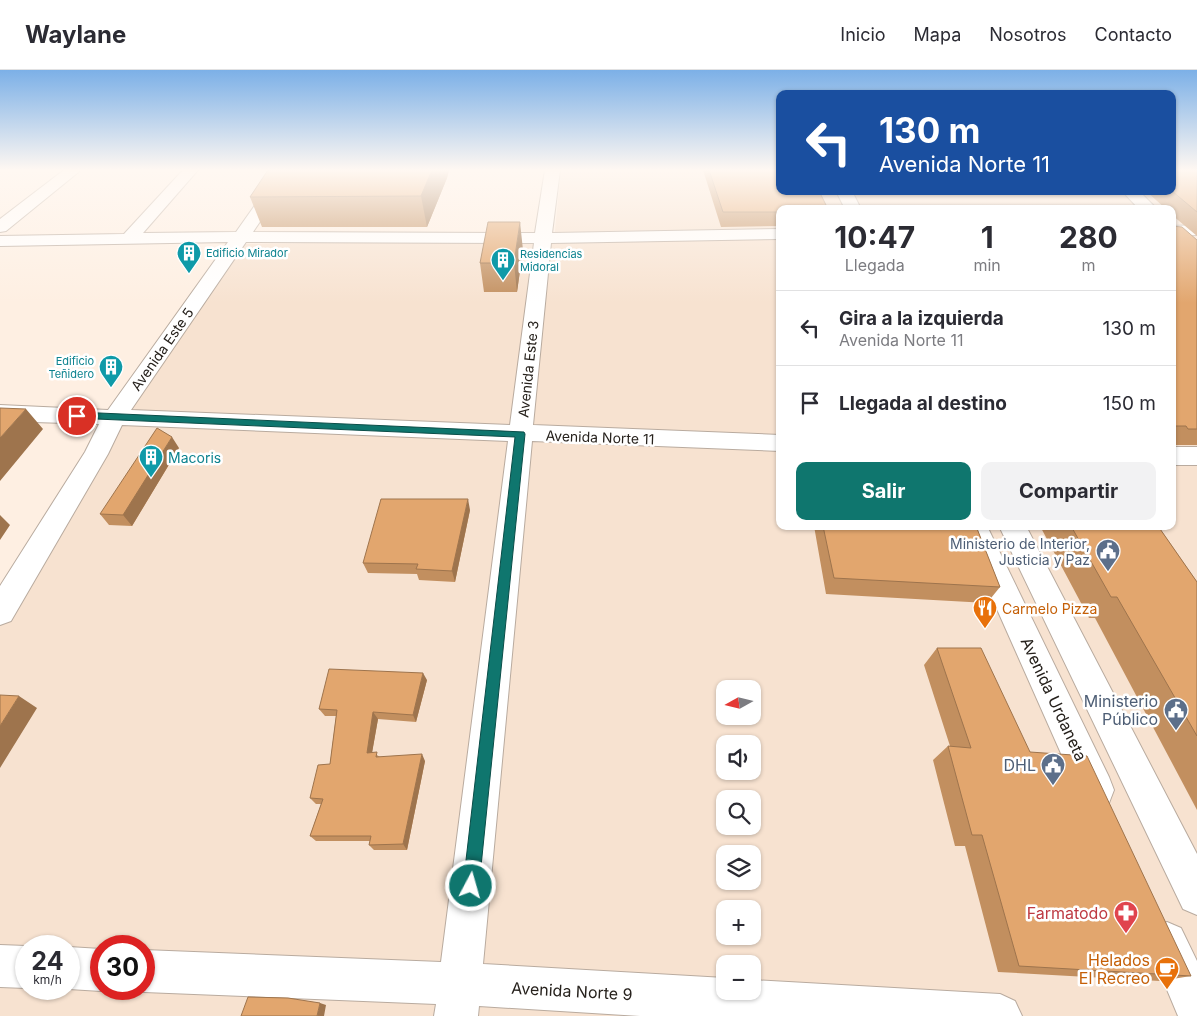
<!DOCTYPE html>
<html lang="es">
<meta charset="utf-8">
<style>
:root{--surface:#fff;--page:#f2f2f3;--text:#2b2b33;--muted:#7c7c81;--line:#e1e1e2;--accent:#0f766e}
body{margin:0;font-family:Inter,sans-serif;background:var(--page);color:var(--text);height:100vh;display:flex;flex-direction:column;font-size:19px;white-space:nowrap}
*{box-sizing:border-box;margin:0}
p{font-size:16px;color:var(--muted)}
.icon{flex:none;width:28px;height:28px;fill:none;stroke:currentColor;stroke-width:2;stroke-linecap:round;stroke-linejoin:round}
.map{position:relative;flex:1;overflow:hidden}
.sheet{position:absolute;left:776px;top:135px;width:400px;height:325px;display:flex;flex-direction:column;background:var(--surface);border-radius:10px;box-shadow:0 1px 4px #0004}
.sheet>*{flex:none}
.hud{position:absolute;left:776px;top:20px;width:400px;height:105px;border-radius:10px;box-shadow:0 1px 4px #0004;background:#1a4fa0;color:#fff;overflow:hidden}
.needle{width:32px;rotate:262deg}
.fabs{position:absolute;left:716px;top:610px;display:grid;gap:10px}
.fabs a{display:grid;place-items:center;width:45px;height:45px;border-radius:10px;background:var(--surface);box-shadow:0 1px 4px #0004;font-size:25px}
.speed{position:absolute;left:15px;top:865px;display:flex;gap:10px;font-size:25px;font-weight:700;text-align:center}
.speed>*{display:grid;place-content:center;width:65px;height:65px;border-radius:50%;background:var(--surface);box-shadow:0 1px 4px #0004;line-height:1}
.speed small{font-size:12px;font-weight:400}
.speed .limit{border:8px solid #d22;background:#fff;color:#111}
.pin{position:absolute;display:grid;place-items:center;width:42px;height:42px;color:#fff;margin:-21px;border:2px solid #fff;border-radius:50%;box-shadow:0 1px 5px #0007}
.me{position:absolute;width:55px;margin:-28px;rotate:6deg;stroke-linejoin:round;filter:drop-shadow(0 0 4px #0008)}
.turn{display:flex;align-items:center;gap:18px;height:105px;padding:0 20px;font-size:22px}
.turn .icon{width:65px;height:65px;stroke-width:2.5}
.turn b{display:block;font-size:35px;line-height:42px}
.eta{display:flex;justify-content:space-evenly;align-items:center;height:85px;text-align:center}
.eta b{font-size:30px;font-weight:700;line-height:35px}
.cta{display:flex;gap:10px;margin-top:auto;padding:10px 20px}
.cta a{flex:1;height:58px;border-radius:10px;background:var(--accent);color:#fff;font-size:20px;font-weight:700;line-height:58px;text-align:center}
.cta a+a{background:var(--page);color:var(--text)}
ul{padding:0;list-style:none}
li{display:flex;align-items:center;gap:15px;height:75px;padding:0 20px;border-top:1px solid var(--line)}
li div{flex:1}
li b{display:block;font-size:19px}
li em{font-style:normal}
header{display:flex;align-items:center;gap:30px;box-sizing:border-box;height:70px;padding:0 25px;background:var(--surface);border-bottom:1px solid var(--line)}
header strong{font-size:24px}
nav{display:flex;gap:28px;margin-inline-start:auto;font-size:18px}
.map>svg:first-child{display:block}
</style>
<header>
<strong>Waylane</strong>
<nav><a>Inicio</a><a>Mapa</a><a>Nosotros</a><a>Contacto</a></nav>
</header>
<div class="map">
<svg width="1197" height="946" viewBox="0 0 1197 946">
<rect width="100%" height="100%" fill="#feefe2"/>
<path fill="#f7e2d0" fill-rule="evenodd" d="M561,100H780V121H1172L1197,100V946H0V544L236,174L554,170ZM780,139H1172V456H780ZM725,619H752V646H725ZM725,674H752V701H725ZM725,729H752V756H725ZM725,784H752V811H725ZM725,839H752V866H725ZM26,876H69V919H26ZM101,876H144V919H101ZM725,894H752V921H725Z"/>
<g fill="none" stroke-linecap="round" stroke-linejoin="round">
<defs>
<path id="minor" d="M64,100H81L6,161L0,162V149Z
M183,100H198L143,163L236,162L280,100H295L253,162L535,163L545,100H560L552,163L780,159V169L551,173L533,355L780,365V381L532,371L483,894L725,908V921H752V910L1000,924L1015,931L1022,946H640L479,936L478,946H434L436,934L144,922L136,919H144V880L441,892L508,371L122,355L108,384L11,551L0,555V516L85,382L99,354L0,351V335L108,340L228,172L0,176V166L124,164ZM246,172L534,173L510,355L131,340Z
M1122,121H1139L1157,139H1139Z
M1197,155V165L1172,166V156Z
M1172,377H1197V395H1172Z
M0,875L26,876V918L0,917Z
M69,877L101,879V919H106L101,921L69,919Z"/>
<path id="primary" d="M836,121H852L861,139H845Z
M960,456H987L1109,707L1114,720L1109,733L1096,738L1083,733Z
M999,456H1026L1197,784V845L1183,839Z
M1167,852L1181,858L1197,891V946H1178L1147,872L1153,858Z"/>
</defs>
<use href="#minor" stroke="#b9ab9f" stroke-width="2"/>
<use href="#primary" stroke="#b9ab9f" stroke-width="2"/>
<use href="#minor" fill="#fff" fill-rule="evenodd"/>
<use href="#primary" fill="#fff" fill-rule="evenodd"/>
</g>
<path fill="#c28f5f" d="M268,100H449L447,108L427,157H262L250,127Z
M703,100H780V156L721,157Z
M1197,100V166L1172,145V139H1166L1146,121H1172Z
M1172,156L1197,170V375H1174L1172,374Z
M523,180L517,222H484L480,193Z
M179,378L132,456L109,455L100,444Z
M470,440L455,512L419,510L417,504L368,503L363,493Z
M814,456H976L1000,517L987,533L826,524Z
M1040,456H1158L1197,512V740L1095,548H1089Z
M937,578L1030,682L1191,906L1160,911L998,902L965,776H955L933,690L948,676H950L924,595Z
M427,610L416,652L378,649L372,682L380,687L425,691L407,780H374L369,775L370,771H316L310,766L321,734H316L310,728L330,694L336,646H325L319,639Z"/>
<path fill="#9e744d" d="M432,100H449L447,108L427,157L421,126Z
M520,152L523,180L517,222L514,193Z
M26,339L43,359L0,411V368Z
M172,367L179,378L132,456L123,445Z
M468,429L470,440L455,512L452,501Z
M0,445L10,455L0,470Z
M423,603L427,610L416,652L413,645Z
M19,626L37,638L0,698V656Z
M373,642L378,649L371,689L367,683Z
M422,684L425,691L407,780L403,774Z
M320,933L326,935L324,946H317Z"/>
<path fill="#e2a66e" stroke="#9e744d" d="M268,100H432L421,126L250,127Z
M709,100H780V121H819L828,139H780V142H723Z
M1172,100H1197V142L1172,121Z
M488,152H520L514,193H480Z
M1172,156L1182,157L1197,170V359H1188L1186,356H1172Z
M0,338L26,339L0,368Z
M157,358L172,367L123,445L100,444Z
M381,429H468L452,501L416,499L418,494L363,493Z
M823,456H976L1000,517L834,508Z
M1071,456H1158L1197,512V666L1117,527H1111Z
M937,578H981L1030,682L1087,686L1191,906L1019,896L982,765H972L948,676L971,678Z
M329,599L423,603L413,645L373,642L367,683L377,682L376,687L422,684L403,774L369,775L371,766H310L323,729L310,728L318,695L330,694L337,640L319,639Z
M0,625L19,626L0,656Z
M248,927L288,928L320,933L317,946H241Z"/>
<linearGradient id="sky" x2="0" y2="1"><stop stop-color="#7cb0e7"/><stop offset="0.43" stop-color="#fff8f2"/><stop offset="1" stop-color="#fff8f2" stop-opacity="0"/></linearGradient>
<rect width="1197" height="233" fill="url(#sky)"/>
<path fill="#0f766e" stroke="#0a4d48" d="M77,342L524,362L525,364L479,816L476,822L471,824L465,822L463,816L515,367L73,348L72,346Z"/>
<defs>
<symbol id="building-pin" viewBox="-11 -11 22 30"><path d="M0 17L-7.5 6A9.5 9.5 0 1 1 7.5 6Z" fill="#0f9aa8" stroke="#fff"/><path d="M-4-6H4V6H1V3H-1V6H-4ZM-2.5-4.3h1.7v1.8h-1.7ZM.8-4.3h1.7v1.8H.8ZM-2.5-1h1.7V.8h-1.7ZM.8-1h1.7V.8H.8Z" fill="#fff"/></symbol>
<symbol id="civic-pin" viewBox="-11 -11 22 30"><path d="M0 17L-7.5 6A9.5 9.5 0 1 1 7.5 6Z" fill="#5c6f8a" stroke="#fff"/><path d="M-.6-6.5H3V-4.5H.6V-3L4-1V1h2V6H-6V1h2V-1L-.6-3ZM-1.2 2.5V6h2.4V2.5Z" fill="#fff"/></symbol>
<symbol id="restaurant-pin" viewBox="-11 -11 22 30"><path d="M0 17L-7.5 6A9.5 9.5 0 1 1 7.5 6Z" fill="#e8710a" stroke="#fff"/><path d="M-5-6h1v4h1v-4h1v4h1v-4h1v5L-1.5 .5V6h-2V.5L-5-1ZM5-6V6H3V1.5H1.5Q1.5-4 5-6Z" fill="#fff"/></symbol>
<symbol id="pharmacy-pin" viewBox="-11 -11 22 30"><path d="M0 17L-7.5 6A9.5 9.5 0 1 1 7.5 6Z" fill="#e0444e" stroke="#fff"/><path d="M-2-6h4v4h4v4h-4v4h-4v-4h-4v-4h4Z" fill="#fff"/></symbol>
<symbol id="cafe-pin" viewBox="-11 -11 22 30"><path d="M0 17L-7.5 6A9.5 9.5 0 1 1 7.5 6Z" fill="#e8710a" stroke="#fff"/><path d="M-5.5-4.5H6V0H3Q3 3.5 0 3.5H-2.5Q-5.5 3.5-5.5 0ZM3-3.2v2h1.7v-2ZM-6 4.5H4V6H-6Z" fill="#fff"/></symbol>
</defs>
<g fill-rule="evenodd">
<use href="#building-pin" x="175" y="169" width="28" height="38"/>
<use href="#building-pin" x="489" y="176" width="28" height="38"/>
<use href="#building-pin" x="97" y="283" width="28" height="38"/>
<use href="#building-pin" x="137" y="373" width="28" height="38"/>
<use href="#civic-pin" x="1094" y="467" width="28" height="38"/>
<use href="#restaurant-pin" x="971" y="524" width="28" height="38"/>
<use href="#civic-pin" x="1162" y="626" width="28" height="38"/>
<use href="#civic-pin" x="1039" y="681" width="28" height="38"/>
<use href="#pharmacy-pin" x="1112" y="829" width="28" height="38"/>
<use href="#cafe-pin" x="1153" y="885" width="28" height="38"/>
</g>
<g text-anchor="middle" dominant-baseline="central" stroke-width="5" stroke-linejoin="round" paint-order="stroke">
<g font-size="11" fill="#0d838f" stroke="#fff" text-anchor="start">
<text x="206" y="183">Edificio Mirador</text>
<text x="520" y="184">Residencias<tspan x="520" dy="13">Midoral</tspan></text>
<text x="94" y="291" text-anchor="end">Edificio<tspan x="94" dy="13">Teñidero</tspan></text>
</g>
<g font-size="14" fill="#27221d" stroke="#fff">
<text transform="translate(162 279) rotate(-55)">Avenida Este 5</text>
<text transform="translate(528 299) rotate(-84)">Avenida Este 3</text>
<text transform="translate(600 367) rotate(2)">Avenida Norte 11</text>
</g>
<g font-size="14" fill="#0d838f" stroke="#fff" text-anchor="start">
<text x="168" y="387">Macoris</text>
</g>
<g font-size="14" fill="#4e5e75" stroke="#fff" text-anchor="end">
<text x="1090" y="473">Ministerio de Interior,<tspan x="1090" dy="16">Justicia y Paz</tspan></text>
</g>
<g font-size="14" fill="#c56008" stroke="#fff" text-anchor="start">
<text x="1002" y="538">Carmelo Pizza</text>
</g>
<g font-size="16" fill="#27221d" stroke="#fff">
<text transform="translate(1054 629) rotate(65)">Avenida Urdaneta</text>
<text transform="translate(572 921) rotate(3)">Avenida Norte 9</text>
</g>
<g font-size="16" fill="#4e5e75" stroke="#fff" text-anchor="end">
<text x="1158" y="631">Ministerio<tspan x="1158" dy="18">Público</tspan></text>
<text x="1036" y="695">DHL</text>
</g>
<g font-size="16" fill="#be3a42" stroke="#fff" text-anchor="end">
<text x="1108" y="843">Farmatodo</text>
</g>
<g font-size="16" fill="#c56008" stroke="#fff" text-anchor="end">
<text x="1150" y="890">Helados<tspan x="1150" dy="18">El Recreo</tspan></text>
</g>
</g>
</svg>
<div class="fabs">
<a><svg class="needle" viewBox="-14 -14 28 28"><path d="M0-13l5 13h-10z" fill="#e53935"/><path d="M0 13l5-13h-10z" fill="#7c7c81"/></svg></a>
<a><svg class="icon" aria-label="sound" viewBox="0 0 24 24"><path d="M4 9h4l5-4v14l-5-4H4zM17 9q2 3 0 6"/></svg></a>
<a><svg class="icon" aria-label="search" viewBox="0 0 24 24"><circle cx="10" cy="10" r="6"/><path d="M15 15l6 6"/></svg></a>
<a><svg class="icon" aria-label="layers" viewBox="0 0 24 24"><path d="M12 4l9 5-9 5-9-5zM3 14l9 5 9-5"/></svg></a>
<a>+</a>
<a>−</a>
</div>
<div class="speed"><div>24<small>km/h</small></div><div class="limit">30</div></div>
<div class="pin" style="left:77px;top:346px;background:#d93025"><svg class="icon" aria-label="arrive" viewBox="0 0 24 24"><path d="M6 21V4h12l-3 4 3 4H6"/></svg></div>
<svg class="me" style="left:471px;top:816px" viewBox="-20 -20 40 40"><circle r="17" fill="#0f766e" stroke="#fff" stroke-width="3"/><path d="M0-11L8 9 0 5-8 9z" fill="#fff"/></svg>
<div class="hud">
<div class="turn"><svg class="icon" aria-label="left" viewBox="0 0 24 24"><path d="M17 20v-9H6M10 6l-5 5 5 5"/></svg><div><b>130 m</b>Avenida Norte 11</div></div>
</div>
<section class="sheet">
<div class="eta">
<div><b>10:47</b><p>Llegada</p></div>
<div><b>1</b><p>min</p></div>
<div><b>280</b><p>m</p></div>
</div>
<ul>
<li><svg class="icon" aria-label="left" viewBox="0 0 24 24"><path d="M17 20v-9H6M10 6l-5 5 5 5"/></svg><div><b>Gira a la izquierda</b><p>Avenida Norte 11</p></div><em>130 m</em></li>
<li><svg class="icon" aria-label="arrive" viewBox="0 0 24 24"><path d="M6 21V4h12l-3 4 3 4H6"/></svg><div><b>Llegada al destino</b></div><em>150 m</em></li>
</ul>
<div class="cta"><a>Salir</a><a>Compartir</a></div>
</section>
</div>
